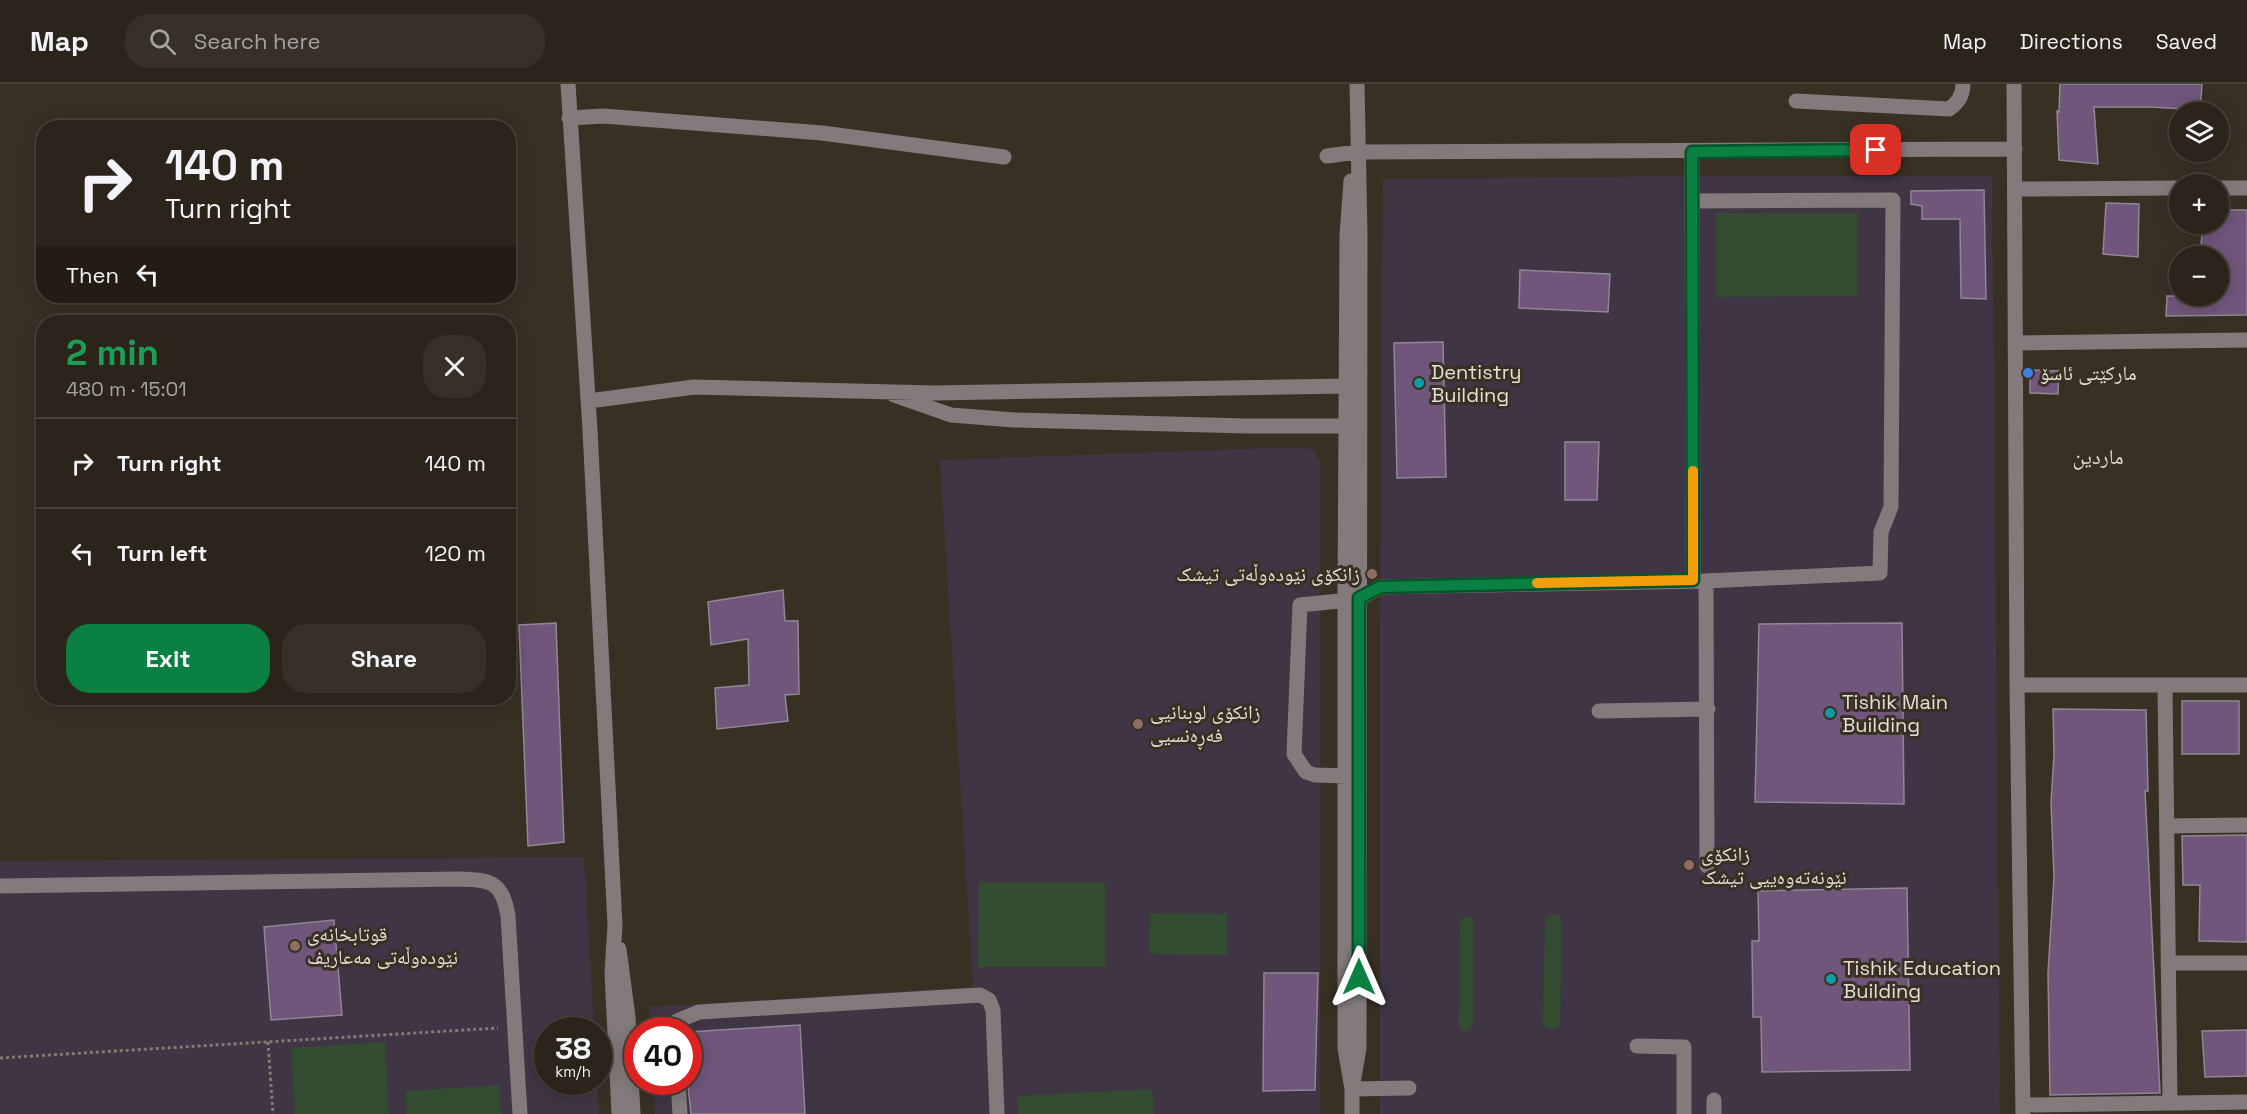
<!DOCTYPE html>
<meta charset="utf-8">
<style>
:root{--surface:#2b241b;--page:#373028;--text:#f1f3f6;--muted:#a6a4a3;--line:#47413a;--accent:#0b8043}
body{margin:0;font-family:"Space Grotesk","Noto Naskh Arabic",sans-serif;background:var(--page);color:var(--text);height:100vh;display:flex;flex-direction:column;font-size:22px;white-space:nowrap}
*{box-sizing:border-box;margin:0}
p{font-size:20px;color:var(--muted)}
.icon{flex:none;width:33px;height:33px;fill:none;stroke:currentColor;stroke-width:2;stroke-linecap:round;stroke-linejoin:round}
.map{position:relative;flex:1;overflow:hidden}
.drawer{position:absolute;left:36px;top:231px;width:480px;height:390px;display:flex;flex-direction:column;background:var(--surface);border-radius:24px;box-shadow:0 3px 15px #0003,0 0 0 2px var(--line)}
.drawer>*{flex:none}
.guide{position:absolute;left:36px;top:36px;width:480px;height:183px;border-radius:24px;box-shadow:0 3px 15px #0003,0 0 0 2px var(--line);background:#2b241b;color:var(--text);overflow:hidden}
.tools{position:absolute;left:2169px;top:18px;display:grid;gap:12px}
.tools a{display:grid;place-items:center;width:60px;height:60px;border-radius:50%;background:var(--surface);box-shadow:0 3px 15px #0003,0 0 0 2px var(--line);font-size:30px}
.speed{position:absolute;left:534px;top:933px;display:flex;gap:12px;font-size:30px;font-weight:700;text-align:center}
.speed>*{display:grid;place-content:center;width:78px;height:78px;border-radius:50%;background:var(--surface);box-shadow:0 3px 15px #0003,0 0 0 2px var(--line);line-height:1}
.speed small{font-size:15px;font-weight:400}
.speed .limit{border:9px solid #d22;background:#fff;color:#111}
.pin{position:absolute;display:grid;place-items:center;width:51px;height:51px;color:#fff;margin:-26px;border-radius:12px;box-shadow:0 3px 9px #0006}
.me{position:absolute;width:66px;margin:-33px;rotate:0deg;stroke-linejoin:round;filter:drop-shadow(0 0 4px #0008)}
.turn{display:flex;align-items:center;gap:21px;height:126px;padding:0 30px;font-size:27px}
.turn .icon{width:78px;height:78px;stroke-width:2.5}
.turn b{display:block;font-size:42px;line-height:51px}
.then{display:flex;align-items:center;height:57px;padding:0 30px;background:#0003;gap:12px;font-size:22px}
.round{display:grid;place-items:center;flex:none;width:63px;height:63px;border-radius:24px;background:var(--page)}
.head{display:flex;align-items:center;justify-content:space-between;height:102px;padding:0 30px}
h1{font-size:36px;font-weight:700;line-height:45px;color:#1e9e55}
.button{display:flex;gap:12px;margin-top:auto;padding:12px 30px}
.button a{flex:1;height:69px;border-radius:24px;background:var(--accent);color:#fff;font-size:24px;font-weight:700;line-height:69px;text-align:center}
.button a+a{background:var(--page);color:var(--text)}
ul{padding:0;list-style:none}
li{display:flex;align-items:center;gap:18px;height:90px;padding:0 30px;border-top:2px solid var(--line)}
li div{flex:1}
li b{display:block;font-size:22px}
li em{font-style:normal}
header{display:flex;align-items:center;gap:36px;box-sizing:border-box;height:84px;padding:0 30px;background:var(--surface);border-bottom:2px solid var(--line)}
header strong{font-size:28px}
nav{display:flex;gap:33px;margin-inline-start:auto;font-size:21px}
.search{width:420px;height:54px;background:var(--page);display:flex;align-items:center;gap:15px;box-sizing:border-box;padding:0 21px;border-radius:24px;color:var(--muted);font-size:22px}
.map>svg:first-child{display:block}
</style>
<header>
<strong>Map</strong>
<div class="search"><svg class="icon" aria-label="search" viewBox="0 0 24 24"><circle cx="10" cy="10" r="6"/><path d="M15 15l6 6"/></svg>Search here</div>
<nav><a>Map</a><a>Directions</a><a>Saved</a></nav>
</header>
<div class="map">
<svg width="2247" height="1030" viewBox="0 0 2247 1030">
<rect width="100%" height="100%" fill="#393024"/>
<path fill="#3f3544" d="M1693,92H1992L2000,1030H1380V544L1383,95Z
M1301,363L1313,366L1320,377V1030H655L653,998H688V946H650L649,923L973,903L940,376Z
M584,773L594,946H548V998H597L599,1030H0V777Z"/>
<path fill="#344c32" d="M1716,129H1858V212L1716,213Z
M979,798L1105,799V883H978Z
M1150,829L1227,830V871L1149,870Z
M1551,830L1559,831L1562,838L1560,938L1557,944L1549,946L1545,944L1543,937L1545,838L1547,832Z
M1467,832L1472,834L1473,840V940L1469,947H1463L1459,940L1460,840L1462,834Z
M385,958L389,1030H295L291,964Z
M500,1001L501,1030H407L405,1007Z
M1152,1005L1154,1030H1018L1017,1012Z"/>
<path fill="#6f567a" stroke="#908795" stroke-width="1.5" d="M2060,0H2202L2200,26L2151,23H2094L2098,80L2059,76L2057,27L2059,28Z
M1984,106L1986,215L1961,214L1960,135H1922V122L1911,120V107Z
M2106,119L2139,120L2138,173L2103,170Z
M2218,126H2247V231L2166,232L2167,212H2218V172H2200L2203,140H2218Z
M1520,186L1610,190L1608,228L1519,224Z
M1443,258L1446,393L1397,394L1394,259Z
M2030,286L2059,287L2058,310L2030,309Z
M1565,358H1599L1597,416H1565Z
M783,506L785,537H798L799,610L785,611L788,637L717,645L715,604L749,601L748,555L711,561L708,518Z
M556,539L564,758L528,762L519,541Z
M1902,539L1904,720L1755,718L1759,540Z
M2182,617H2239V670H2182Z
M2053,625L2146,626L2148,707H2145L2160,1009L2050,1011L2048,889L2054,793L2051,719L2054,671Z
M2247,751V858L2199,857L2200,801H2183L2182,752Z
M1907,804L1910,986L1762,988L1761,933H1753L1752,857H1759L1758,807Z
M334,836L342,931L271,936L264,843Z
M1264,889H1318L1315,1006L1263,1007Z
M800,941L805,1030H691L688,1002V948Z
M2247,946V992L2205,993L2202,947Z"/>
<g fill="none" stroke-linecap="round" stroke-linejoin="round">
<path stroke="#837b71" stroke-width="3" stroke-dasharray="3 3" stroke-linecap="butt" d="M268,958L273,1030
M0,974L498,944"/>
<path stroke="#837b7b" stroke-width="15" d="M568,0L590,346L615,841L612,889L619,1030
M2014,0L2017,601L2023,1030
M1796,17L1949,25C1958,19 1963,11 1963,0
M569,34L603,32L822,49L1004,73
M1692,68L1693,496
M1327,72L1357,68L2015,65
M1351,97L1347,151L1345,516V964L1352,1005V1030
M2218,104H2247
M2015,105L2180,104
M2015,259L2247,256
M894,311L951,331L1014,336L1247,342H1346
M589,317L694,303L935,309L1346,302
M1706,497L1707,782
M2017,601H2247
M2165,601L2170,1019
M1599,627L1708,625
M1346,692L1315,691L1306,688L1294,670L1300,521L1359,515L1380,503L1706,497L1880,489L1881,448L1891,423L1893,116L1693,117
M2167,742L2247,741
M0,802L458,795C491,796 502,797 508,832L520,1030
M619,865L628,933L633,1030
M2168,879H2247
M675,946L677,937L699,928L980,911L989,916L993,926L997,1030
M1637,962L1684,963V1030
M678,998L680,1030
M1352,1005L1359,964L1360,150L1357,0
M1352,1005L1409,1004
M2023,1021L2247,1018
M1714,1030V1016"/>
</g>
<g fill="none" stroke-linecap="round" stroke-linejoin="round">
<defs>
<path id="route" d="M1359,893V514L1380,503L1693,496L1692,68L1876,66"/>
</defs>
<use href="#route" stroke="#07532c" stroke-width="15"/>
<use href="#route" stroke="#0b8043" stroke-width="10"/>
<path stroke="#f59e0b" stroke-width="10" d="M1537,499L1693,496V387"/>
</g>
<circle fill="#3f7fe0" stroke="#393024" stroke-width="2" cx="2028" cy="289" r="6"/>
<g fill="#0f9aa8" stroke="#393024" stroke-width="2">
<circle cx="1419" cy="299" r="6"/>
<circle cx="1830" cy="629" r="6"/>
<circle cx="1831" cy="895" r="6"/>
</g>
<g fill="#8d6e63" stroke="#393024" stroke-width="2">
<circle cx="1372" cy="490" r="6"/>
<circle cx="1138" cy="640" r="6"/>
<circle cx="1689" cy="781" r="6"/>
<circle cx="295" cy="862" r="6"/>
</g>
<g text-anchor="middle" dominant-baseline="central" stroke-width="6" stroke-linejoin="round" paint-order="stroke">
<g font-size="20" fill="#e5dfd7" stroke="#393024" text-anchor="start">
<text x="1431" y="288">Dentistry<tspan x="1431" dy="23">Building</tspan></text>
<text x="2040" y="289">مارکێتی ئاسۆ</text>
<text x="1360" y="490" text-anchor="end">زانکۆی نێودەوڵەتی تیشک</text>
<text x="1842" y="618">Tishik Main<tspan x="1842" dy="23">Building</tspan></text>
<text x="1150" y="628">زانکۆی لوبنانیی<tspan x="1150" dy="23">فەڕەنسیی</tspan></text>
<text x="1701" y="770">زانکۆی<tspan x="1701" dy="23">نێونەتەوەییی تیشک</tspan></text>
<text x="307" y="850">قوتابخانەی<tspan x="307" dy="23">نێودەوڵەتی مەعاریف</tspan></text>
<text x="1843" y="884">Tishik Education<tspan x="1843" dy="23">Building</tspan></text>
</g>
<g font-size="21" fill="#e2d6c7" stroke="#393024">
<text x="2098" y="372">ماردین</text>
</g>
</g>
</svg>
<div class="tools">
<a><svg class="icon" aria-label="layers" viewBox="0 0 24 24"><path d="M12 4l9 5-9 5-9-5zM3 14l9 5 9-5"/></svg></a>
<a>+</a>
<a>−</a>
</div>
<div class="speed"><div>38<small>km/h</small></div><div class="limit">40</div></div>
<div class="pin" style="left:1876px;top:66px;background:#d93025"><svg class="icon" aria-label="arrive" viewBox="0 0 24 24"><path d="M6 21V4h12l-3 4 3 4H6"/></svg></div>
<svg class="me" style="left:1359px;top:893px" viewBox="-20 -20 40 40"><path d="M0-17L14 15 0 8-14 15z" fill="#0b8043" stroke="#fff" stroke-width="4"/></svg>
<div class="guide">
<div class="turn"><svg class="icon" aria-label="right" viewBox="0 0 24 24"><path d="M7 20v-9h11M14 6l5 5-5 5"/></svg><div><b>140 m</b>Turn right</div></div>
<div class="then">Then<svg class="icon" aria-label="left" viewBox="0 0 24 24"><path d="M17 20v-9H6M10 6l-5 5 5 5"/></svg></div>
</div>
<section class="drawer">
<div class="head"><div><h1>2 min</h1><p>480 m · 15:01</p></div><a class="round"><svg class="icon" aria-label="close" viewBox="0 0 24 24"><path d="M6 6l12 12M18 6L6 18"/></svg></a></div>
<ul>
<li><svg class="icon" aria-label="right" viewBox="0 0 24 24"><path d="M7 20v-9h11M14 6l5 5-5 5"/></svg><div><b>Turn right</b></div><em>140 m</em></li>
<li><svg class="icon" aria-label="left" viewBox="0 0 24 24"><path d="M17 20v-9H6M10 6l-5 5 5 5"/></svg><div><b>Turn left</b></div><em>120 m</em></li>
</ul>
<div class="button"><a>Exit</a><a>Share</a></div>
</section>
</div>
